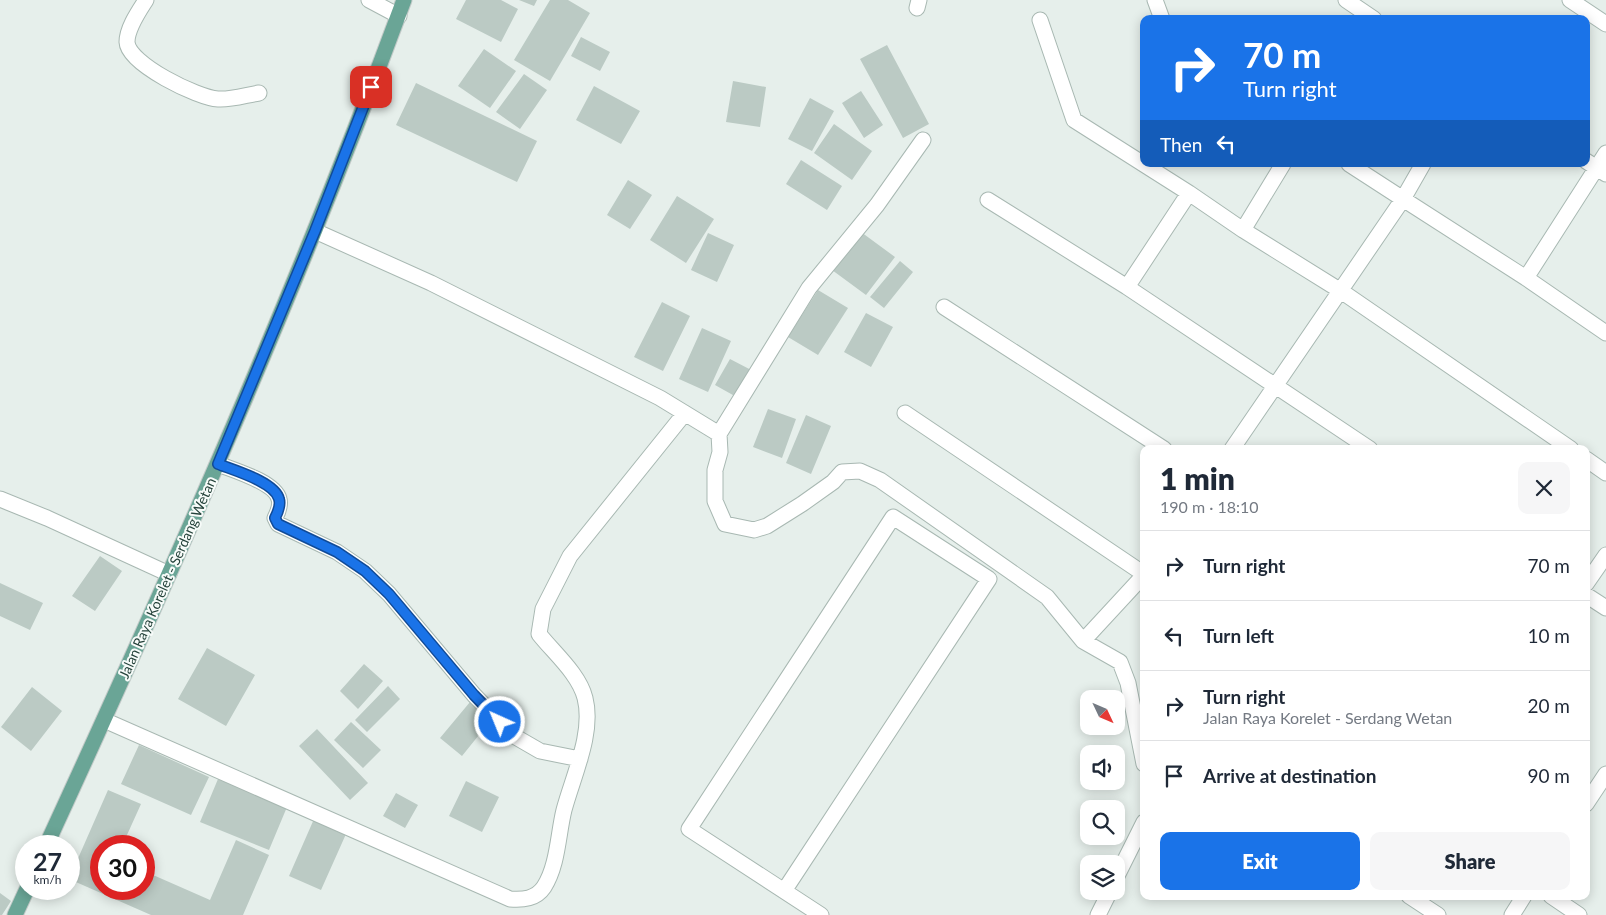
<!DOCTYPE html>
<meta charset="utf-8">
<style>
:root{--surface:#fff;--page:#f6f6f7;--text:#1f2937;--muted:#747a83;--line:#e0e1e3;--accent:#1a73e8}
body{margin:0;font-family:Lato,sans-serif;background:var(--page);color:var(--text);height:100vh;display:flex;flex-direction:column;font-size:19px;white-space:nowrap}
*{box-sizing:border-box;margin:0}
p{font-size:16px;color:var(--muted)}
.icon{flex:none;width:28px;height:28px;fill:none;stroke:currentColor;stroke-width:2;stroke-linecap:round;stroke-linejoin:round}
.map{position:relative;flex:1;overflow:hidden}
.sheet{position:absolute;left:1140px;top:445px;width:450px;height:455px;display:flex;flex-direction:column;background:var(--surface);border-radius:10px;box-shadow:0 2px 12px #0003}
.sheet>*{flex:none}
.hud{position:absolute;left:1140px;top:15px;width:450px;height:152px;border-radius:10px;box-shadow:0 2px 12px #0003;background:#1a73e8;color:#fff;overflow:hidden}
.needle{width:32px;rotate:134deg}
.fabs{position:absolute;left:1080px;top:690px;display:grid;gap:10px}
.fabs a{display:grid;place-items:center;width:45px;height:45px;border-radius:10px;background:var(--surface);box-shadow:0 2px 12px #0003;font-size:25px}
.speed{position:absolute;left:15px;top:835px;display:flex;gap:10px;font-size:25px;font-weight:700;text-align:center}
.speed>*{display:grid;place-content:center;width:65px;height:65px;border-radius:50%;background:var(--surface);box-shadow:0 2px 12px #0003;line-height:1}
.speed small{font-size:12px;font-weight:400}
.speed .limit{border:8px solid #d22;background:#fff;color:#111}
.pin{position:absolute;display:grid;place-items:center;width:42px;height:42px;color:#fff;margin:-21px;border-radius:10px;box-shadow:0 2px 8px #0006}
.me{position:absolute;width:55px;margin:-28px;rotate:316deg;stroke-linejoin:round;filter:drop-shadow(0 0 4px #0008)}
.turn{display:flex;align-items:center;gap:18px;height:105px;padding:0 20px;font-size:22px}
.turn .icon{width:65px;height:65px;stroke-width:2.5}
.turn b{display:block;font-size:35px;line-height:42px}
.then{display:flex;align-items:center;height:48px;padding:0 20px;background:#0003;gap:10px;font-size:19px}
.round{display:grid;place-items:center;flex:none;width:52px;height:52px;border-radius:10px;background:var(--page)}
.head{display:flex;align-items:center;justify-content:space-between;height:85px;padding:0 20px}
h1{font-size:30px;font-weight:800;line-height:38px}
.primary-button{display:flex;gap:10px;margin-top:auto;padding:10px 20px}
.primary-button a{flex:1;height:58px;border-radius:10px;background:var(--accent);color:#fff;font-size:20px;font-weight:800;line-height:58px;text-align:center}
.primary-button a+a{background:var(--page);color:var(--text)}
ul{padding:0;list-style:none}
li{display:flex;align-items:center;gap:15px;height:70px;padding:0 20px;border-top:1px solid var(--line)}
li div{flex:1}
li b{display:block;font-size:19px}
li em{font-style:normal}
.map>svg:first-child{display:block}
</style>
<div class="map">
<svg width="1606" height="915" viewBox="0 0 1606 915">
<rect width="100%" height="100%" fill="#e6efeb"/>
<path fill="#bbcac4" d="M466,0H501L518,9L501,42L456,19Z
M519,0H537L534,6Z
M550,0H568L590,13L550,81L514,60Z
M581,37L610,52L600,71L571,56Z
M887,45L929,124L903,138L860,59Z
M484,49L516,71L490,108L458,86Z
M524,74L547,90L520,129L496,112Z
M733,81L766,87L760,127L726,122Z
M416,83L537,141L517,182L396,125Z
M594,86L640,111L621,144L576,120Z
M861,91L883,125L864,138L842,103Z
M810,98L834,111L812,151L788,139Z
M834,124L872,151L852,180L814,153Z
M801,160L842,186L827,210L786,184Z
M628,180L652,195L630,229L607,215Z
M677,196L714,219L686,263L650,240Z
M861,232L895,257L866,295L832,270Z
M708,233L734,245L717,282L691,270Z
M900,261L913,272L884,308L870,297Z
M818,290L848,308L818,355L788,337Z
M662,302L690,316L663,371L634,357Z
M866,313L893,327L871,367L844,352Z
M702,328L731,341L708,392L679,379Z
M730,359L755,372L740,399L715,385Z
M768,409L796,419L782,458L753,447Z
M806,415L831,426L811,474L786,463Z
M100,556L122,571L95,611L72,596Z
M0,583L43,603L30,630L0,616Z
M207,648L255,675L226,726L178,699Z
M364,664L383,681L358,709L340,691Z
M388,686L400,699L367,732L355,720Z
M32,687L62,711L31,751L1,727Z
M470,702L491,720L462,756L440,738Z
M351,722L381,750L363,768L334,740Z
M317,729L368,783L350,800L299,746Z
M139,745L209,777L191,815L121,784Z
M218,779L287,807L269,850L200,822Z
M466,781L499,797L482,832L449,816Z
M108,790L141,804L122,846H101V889H144V871L210,900L236,840L269,855L243,915H151L69,879Z
M396,793L418,805L405,828L383,816Z
M314,819L346,834L321,890L289,876Z
M0,893L11,901L2,915H0Z"/>
<g fill="none" stroke-linecap="round" stroke-linejoin="round">
<defs>
<path id="minor" d="M146,0C139,11 127,28 127,42C128,64 198,98 218,99C231,100 246,95 259,93
M369,0L399,16
M1155,0L1162,19
M1346,0L1374,19
M1570,0L1606,24
M917,8L919,0
M1040,20L1074,120L1189,193L1243,230L1341,291L1571,449
M1586,161L1606,174
M1423,164L1403,199L1526,278L1606,333
M988,200L1127,287L1370,449
M1243,230L1283,164
M315,231L431,283L660,398L719,434L720,452L715,470V501L725,524L754,530L767,526L802,504L833,482L842,472L860,471L880,480L1047,597L1083,641L1120,662L1128,683L1144,764
M1526,278L1606,153
M1127,287L1189,193
M944,307L1164,449
M905,413L1144,574
M719,434L809,288L877,205L923,140
M1232,449L1403,199L1349,164
M1586,459L1606,473
M218,464C233,470 275,482 279,499C281,505 278,512 275,518L278,524L337,552L365,571L389,594L474,695L514,736L540,751L580,759
M0,499L47,518L169,574
M1586,584L1606,555
M1586,595L1606,608
M1083,641L1144,575
M104,720L510,899C523,900 536,899 544,887C558,865 558,834 564,810C573,776 594,733 585,698C579,674 554,653 539,634L543,609L570,556L685,413
M1586,804L1606,774
M1116,878L1144,822
M784,891L989,579L893,517L689,829L821,915
M1409,896L1438,915
M1551,896L1579,915
M1098,915L1110,891
M1512,915L1524,896"/>
<path id="primary" d="M46,846C174,568 298,287 404,0
M15,915L27,889"/>
</defs>
<use href="#minor" stroke="#a8b8b2" stroke-width="17"/>
<use href="#primary" stroke="#c2cac8" stroke-width="17"/>
<use href="#minor" stroke="#fff" stroke-width="15"/>
<use href="#primary" stroke="#6aa596" stroke-width="15"/>
</g>
<g fill="none" stroke-linecap="round" stroke-linejoin="round">
<defs>
<path id="route" d="M371,87L315,231L218,464C233,470 275,482 279,499C281,505 278,512 275,518L278,524L337,552L365,571L389,594L474,695L500,722"/>
</defs>
<use href="#route" stroke="#114b97" stroke-width="12"/>
<use href="#route" stroke="#1a73e8" stroke-width="9"/>
</g>
<g text-anchor="middle" dominant-baseline="central" stroke-width="4" stroke-linejoin="round" paint-order="stroke">
<g font-size="14" fill="#24423a" stroke="#f7fbf9">
<text transform="translate(167 578) rotate(-66)">Jalan Raya Korelet - Serdang Wetan</text>
</g>
</g>
</svg>
<div class="fabs">
<a><svg class="needle" viewBox="-14 -14 28 28"><path d="M0-13l5 13h-10z" fill="#e53935"/><path d="M0 13l5-13h-10z" fill="#747a83"/></svg></a>
<a><svg class="icon" aria-label="sound" viewBox="0 0 24 24"><path d="M4 9h4l5-4v14l-5-4H4zM17 9q2 3 0 6"/></svg></a>
<a><svg class="icon" aria-label="search" viewBox="0 0 24 24"><circle cx="10" cy="10" r="6"/><path d="M15 15l6 6"/></svg></a>
<a><svg class="icon" aria-label="layers" viewBox="0 0 24 24"><path d="M12 4l9 5-9 5-9-5zM3 14l9 5 9-5"/></svg></a>
</div>
<div class="speed"><div>27<small>km/h</small></div><div class="limit">30</div></div>
<div class="pin" style="left:371px;top:87px;background:#d93025"><svg class="icon" aria-label="arrive" viewBox="0 0 24 24"><path d="M6 21V4h12l-3 4 3 4H6"/></svg></div>
<svg class="me" style="left:500px;top:722px" viewBox="-20 -20 40 40"><circle r="17" fill="#1a73e8" stroke="#fff" stroke-width="3"/><path d="M0-11L8 9 0 5-8 9z" fill="#fff"/></svg>
<div class="hud">
<div class="turn"><svg class="icon" aria-label="right" viewBox="0 0 24 24"><path d="M7 20v-9h11M14 6l5 5-5 5"/></svg><div><b>70 m</b>Turn right</div></div>
<div class="then">Then<svg class="icon" aria-label="left" viewBox="0 0 24 24"><path d="M17 20v-9H6M10 6l-5 5 5 5"/></svg></div>
</div>
<section class="sheet">
<div class="head"><div><h1>1 min</h1><p>190 m · 18:10</p></div><a class="round"><svg class="icon" aria-label="close" viewBox="0 0 24 24"><path d="M6 6l12 12M18 6L6 18"/></svg></a></div>
<ul>
<li><svg class="icon" aria-label="right" viewBox="0 0 24 24"><path d="M7 20v-9h11M14 6l5 5-5 5"/></svg><div><b>Turn right</b></div><em>70 m</em></li>
<li><svg class="icon" aria-label="left" viewBox="0 0 24 24"><path d="M17 20v-9H6M10 6l-5 5 5 5"/></svg><div><b>Turn left</b></div><em>10 m</em></li>
<li><svg class="icon" aria-label="right" viewBox="0 0 24 24"><path d="M7 20v-9h11M14 6l5 5-5 5"/></svg><div><b>Turn right</b><p>Jalan Raya Korelet - Serdang Wetan</p></div><em>20 m</em></li>
<li><svg class="icon" aria-label="arrive" viewBox="0 0 24 24"><path d="M6 21V4h12l-3 4 3 4H6"/></svg><div><b>Arrive at destination</b></div><em>90 m</em></li>
</ul>
<div class="primary-button"><a>Exit</a><a>Share</a></div>
</section>
</div>
